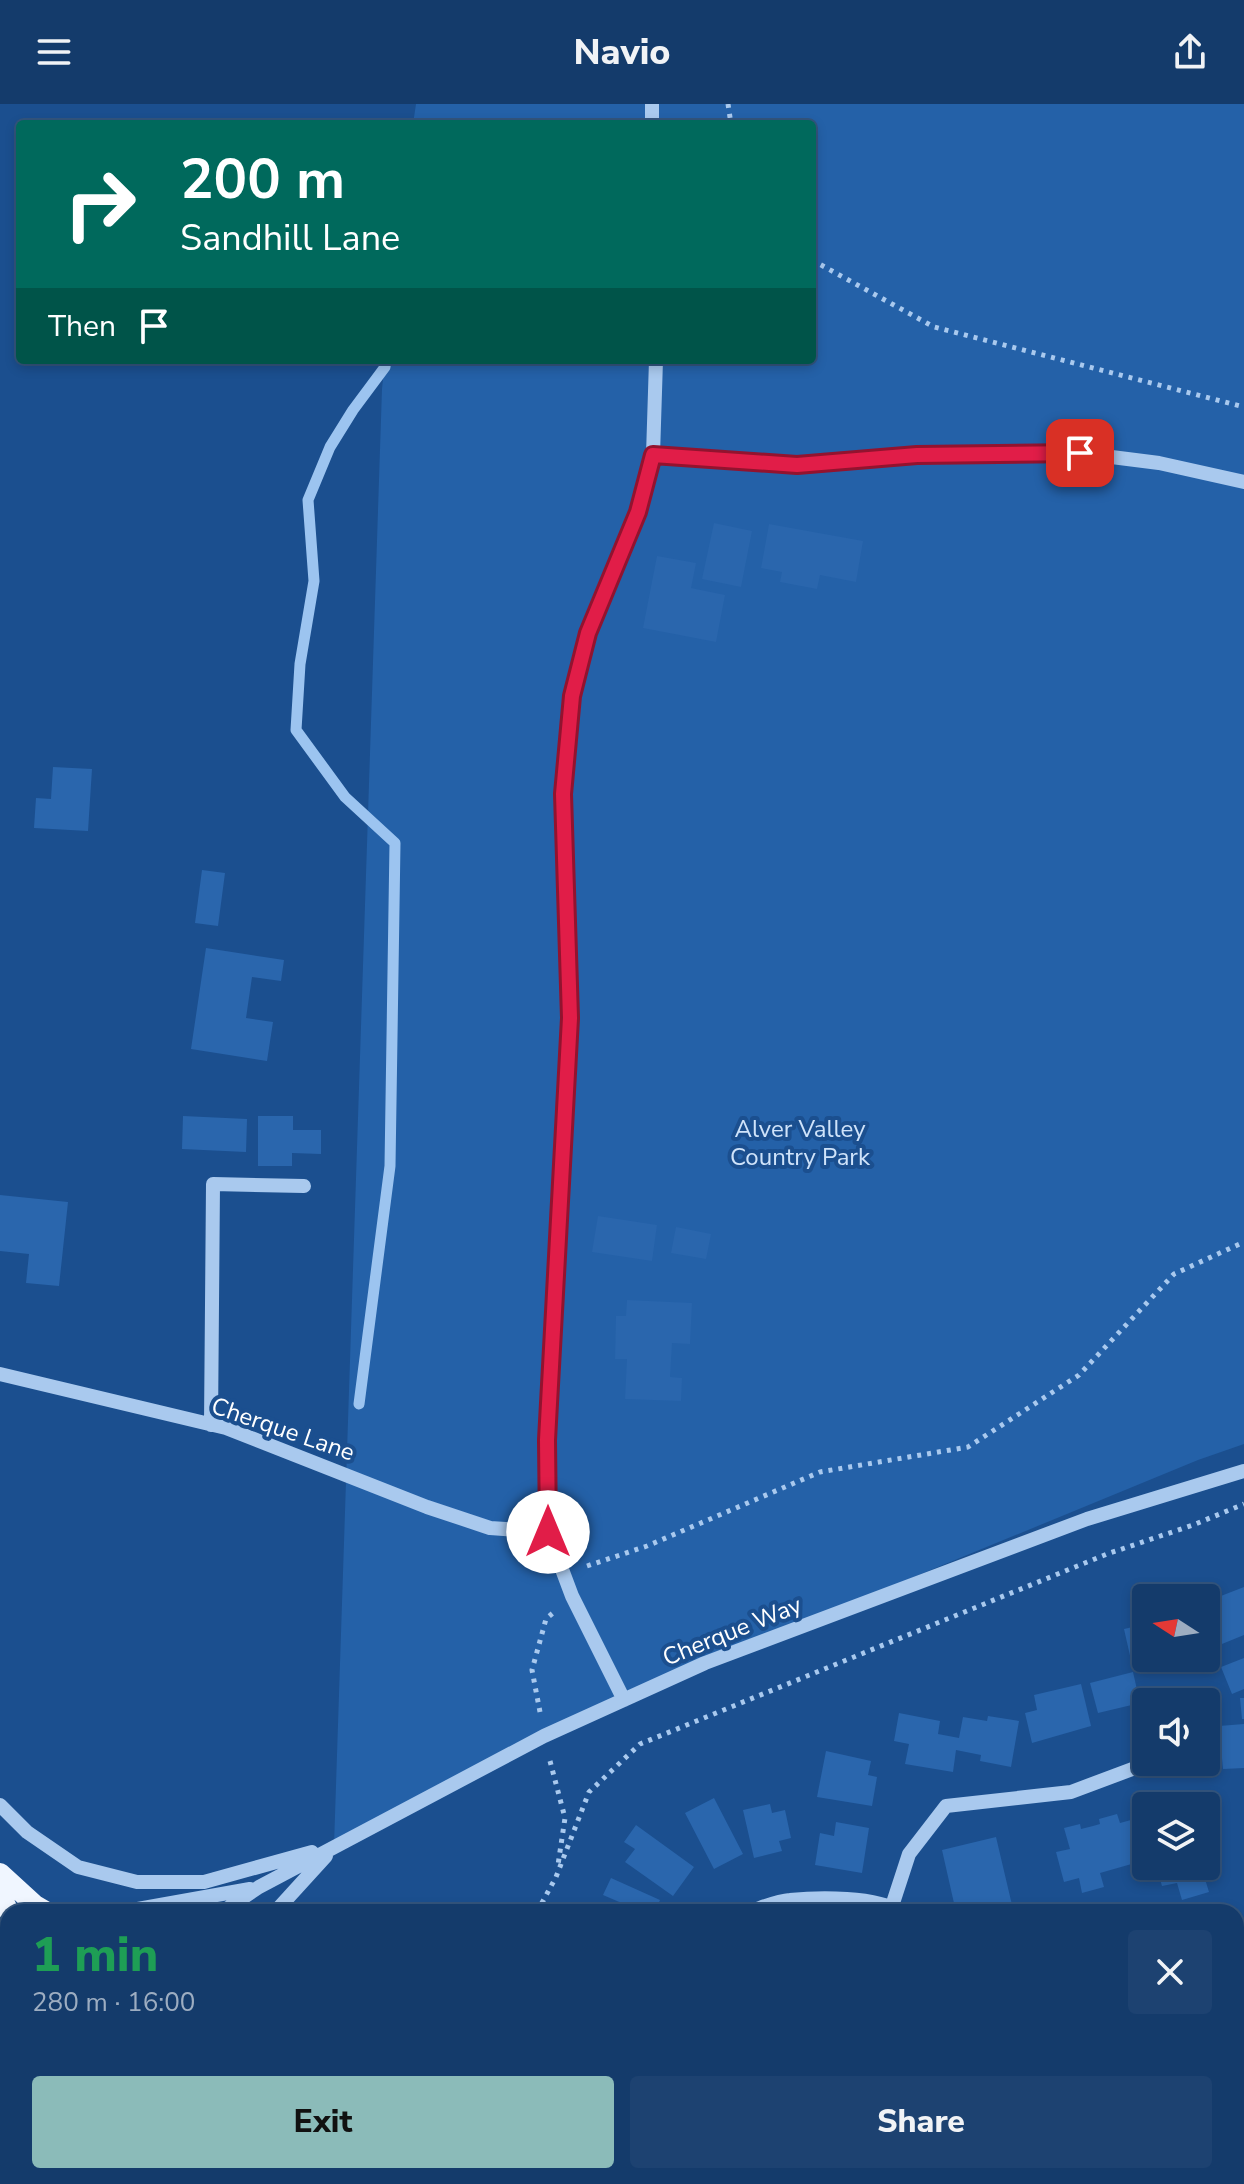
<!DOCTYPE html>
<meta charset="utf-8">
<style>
:root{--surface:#143b6b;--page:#1d4271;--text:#f1f3f6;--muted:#9dadc1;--line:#33557e;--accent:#8bbbb9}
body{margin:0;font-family:"Nunito Sans",sans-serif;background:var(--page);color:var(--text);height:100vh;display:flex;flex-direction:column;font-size:30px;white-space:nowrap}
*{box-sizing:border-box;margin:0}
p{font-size:26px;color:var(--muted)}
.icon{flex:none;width:44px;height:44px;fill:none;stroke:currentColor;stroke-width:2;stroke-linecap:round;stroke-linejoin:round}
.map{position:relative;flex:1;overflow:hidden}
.panel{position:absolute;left:0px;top:1800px;width:1244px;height:280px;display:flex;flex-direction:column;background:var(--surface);border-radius:24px 24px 0 0;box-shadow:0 4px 12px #0003,0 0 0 2px var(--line)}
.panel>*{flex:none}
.hud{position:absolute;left:16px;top:16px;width:800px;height:244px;border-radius:8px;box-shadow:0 4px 12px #0003,0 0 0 2px var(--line);background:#00695c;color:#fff;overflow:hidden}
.needle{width:52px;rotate:282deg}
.controls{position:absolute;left:1132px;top:1480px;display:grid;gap:16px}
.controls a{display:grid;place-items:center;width:88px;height:88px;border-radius:8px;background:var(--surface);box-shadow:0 4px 12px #0003,0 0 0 2px var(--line);font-size:40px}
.pin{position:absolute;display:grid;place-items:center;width:68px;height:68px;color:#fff;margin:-34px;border-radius:16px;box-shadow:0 4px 12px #0006}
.me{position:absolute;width:88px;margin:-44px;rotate:0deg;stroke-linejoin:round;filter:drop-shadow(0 0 6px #0008)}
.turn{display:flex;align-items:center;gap:28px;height:168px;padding:0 32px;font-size:36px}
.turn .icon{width:104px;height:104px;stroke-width:2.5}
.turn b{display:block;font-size:56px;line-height:68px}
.then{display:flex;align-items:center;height:76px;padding:0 32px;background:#0003;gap:16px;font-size:30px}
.round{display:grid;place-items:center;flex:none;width:84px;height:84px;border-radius:8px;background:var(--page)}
.headline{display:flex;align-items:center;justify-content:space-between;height:136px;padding:0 32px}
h1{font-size:48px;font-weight:800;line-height:60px;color:#1e9e55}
.action{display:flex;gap:16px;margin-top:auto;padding:16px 32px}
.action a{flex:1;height:92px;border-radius:8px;background:var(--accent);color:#111;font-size:32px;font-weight:800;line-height:92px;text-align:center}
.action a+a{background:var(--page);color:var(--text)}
header{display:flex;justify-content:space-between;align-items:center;height:104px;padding:0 32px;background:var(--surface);font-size:36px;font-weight:800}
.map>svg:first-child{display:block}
</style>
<header><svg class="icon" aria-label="menu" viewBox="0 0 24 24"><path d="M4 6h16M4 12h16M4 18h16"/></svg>Navio<svg class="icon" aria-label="share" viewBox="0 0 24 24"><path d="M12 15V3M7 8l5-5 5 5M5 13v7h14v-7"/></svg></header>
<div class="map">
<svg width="1244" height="2080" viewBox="0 0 1244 2080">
<rect width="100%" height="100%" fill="#1b4f8f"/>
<path fill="#2461a8" d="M416,0H1244V1340L1198,1356L705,1559L334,1742L382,285L385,256H812V20H413Z
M8,2007V2072H119L124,2080H0V2014Z"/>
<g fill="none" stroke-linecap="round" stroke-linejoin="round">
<path stroke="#9cc4f0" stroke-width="11" d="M359,1300L390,1062L395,739L345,693L296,626L300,560L314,477L308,396L330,343L353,306L385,263L386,256"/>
</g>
<path fill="#2a66ad" d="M714,419L752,427L741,483L702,475Z
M769,420L863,437L856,478L820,471L817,485L780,478L782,468L761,464Z
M657,452L696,459L691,484L725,491L716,538L643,524Z
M53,663L92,665L88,727L34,724L36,694L51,695Z
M202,766L225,769L218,822L195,819Z
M206,844L284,856L281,877L252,873L246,914L273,918L267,957L191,945Z
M183,1012L247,1015L246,1048L182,1045Z
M258,1012H293V1026H321V1050L292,1049V1062H258Z
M0,1091L68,1098L59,1182L26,1179L29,1150L0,1147Z
M598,1112L657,1121L652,1157L592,1148Z
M676,1123L711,1130L706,1155L671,1149Z
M627,1196L692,1199L690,1240L672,1239L670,1273L682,1274L681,1297L625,1295L627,1255H615L616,1212H626Z
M1244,1483V1531L1217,1542L1207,1516L1215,1514L1208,1497Z
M1137,1522L1144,1553L1131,1556L1124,1525Z
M1244,1554V1585L1232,1590L1221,1563Z
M1133,1568L1140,1599L1098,1609L1090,1579Z
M1081,1580L1091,1622L1032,1639L1025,1609L1037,1606L1034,1591Z
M1240,1594H1244V1615H1242Z
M899,1609L940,1617L938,1630L959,1634L963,1613L987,1617L988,1612L1019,1617L1011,1663L980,1657L981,1651L956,1646L953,1668L905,1660L909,1640L894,1637Z
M1244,1620V1664L1223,1665L1219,1622Z
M826,1647L871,1657L868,1671L877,1673L872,1702L817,1693Z
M714,1694L743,1750L714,1765L685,1709Z
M770,1700L772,1709L785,1706L791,1734L779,1737L782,1747L754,1754L743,1706Z
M1117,1710L1120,1719L1131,1716L1142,1757L1100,1769L1104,1783L1082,1789L1079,1774L1064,1778L1056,1748L1070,1745L1064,1724L1080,1720L1081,1725L1093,1722L1100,1720L1099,1715Z
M836,1718L869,1724L862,1769L815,1761L820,1729L834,1732Z
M636,1721L694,1763L673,1792L625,1758L635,1745L624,1738Z
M996,1733L1012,1801L984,1808H956L942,1746Z
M1156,1762H1201L1209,1788L1182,1796L1177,1779L1162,1782Z
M611,1774L660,1796L655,1808H620L624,1800L603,1791Z
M437,2072H469L482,2080H432Z
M896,2072H939L937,2080H894Z
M972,2072H1006L1004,2080H970Z
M1117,2072H1156L1155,2080H1116Z"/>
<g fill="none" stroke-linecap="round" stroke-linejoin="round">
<path stroke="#a9c9ee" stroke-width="5" stroke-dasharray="4 6" stroke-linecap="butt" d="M728,0L731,20
M812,156L934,223L1244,303
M587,1462L647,1442L820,1368L968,1343L1079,1271L1174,1170L1244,1138
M540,1608L532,1566L546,1515L554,1508
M550,1657L565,1714L558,1761
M537,1808L556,1773L589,1688L640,1640L1107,1450L1193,1421L1244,1400
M0,1906L8,1911
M1236,1935L1244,1917
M170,2072L176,2080
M321,2072L325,2080"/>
<path stroke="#a9c9ee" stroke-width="14" d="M652,0V20
M653,351L797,361L917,351L1080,349L1159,359L1244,378
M0,1270L226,1324L427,1403L490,1424L548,1428
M211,1321L213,1080L304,1082
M624,1596L572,1492L548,1428L547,1336L570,914L563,690L572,592L588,529L638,408L653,351L656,256
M0,1701L27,1728L78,1763L137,1778H204L312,1748
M892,1802L909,1750L946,1702L1071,1688L1151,1658
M121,1808L250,1785
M222,1808L259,1783L544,1632L705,1559L1087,1415L1244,1367
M275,1808L326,1752
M748,1808C761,1804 776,1797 790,1796C818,1793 877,1792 900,1808
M0,1846L8,1840
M0,1943L8,1938
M1236,2038L1238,2041L1239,2080
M805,2072L810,2080
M557,2080L561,2072
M634,2080L642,2072"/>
<path stroke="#f0f6ff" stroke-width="20" d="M0,1769L35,1801L47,1808
M0,1788L9,1808
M215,2072L220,2080"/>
</g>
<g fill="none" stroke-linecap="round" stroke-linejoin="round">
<defs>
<path id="route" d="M548,1428L547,1336L570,914L563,690L572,592L588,529L638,408L653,351L797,361L917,351L1080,349"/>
</defs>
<use href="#route" stroke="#92132f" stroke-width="20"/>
<use href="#route" stroke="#e11d48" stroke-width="14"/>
</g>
<g text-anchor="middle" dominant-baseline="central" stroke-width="8" stroke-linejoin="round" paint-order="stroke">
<g font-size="24" fill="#cfe3fa" stroke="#1b4f8f">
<text x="800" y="1025">Alver Valley<tspan x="800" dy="28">Country Park</tspan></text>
</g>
<g font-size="24" fill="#fff" stroke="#1b4f8f">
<text transform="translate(283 1325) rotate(19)">Cherque Lane</text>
<text transform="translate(732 1527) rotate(-22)">Cherque Way</text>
</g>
</g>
</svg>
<div class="controls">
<a><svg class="needle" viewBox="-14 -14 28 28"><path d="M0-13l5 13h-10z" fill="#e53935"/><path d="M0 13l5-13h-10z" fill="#9dadc1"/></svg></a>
<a><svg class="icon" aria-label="sound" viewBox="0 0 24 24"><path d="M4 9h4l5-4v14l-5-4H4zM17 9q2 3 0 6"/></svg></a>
<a><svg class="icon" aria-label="layers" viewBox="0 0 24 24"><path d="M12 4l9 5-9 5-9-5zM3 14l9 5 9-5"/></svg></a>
</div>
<div class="pin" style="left:1080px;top:349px;background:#d93025"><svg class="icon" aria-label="arrive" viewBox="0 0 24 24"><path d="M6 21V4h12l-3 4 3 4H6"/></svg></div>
<svg class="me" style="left:548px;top:1428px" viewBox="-20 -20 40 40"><circle r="19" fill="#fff"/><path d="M0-13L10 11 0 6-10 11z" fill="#e11d48"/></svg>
<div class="hud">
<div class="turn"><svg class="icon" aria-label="right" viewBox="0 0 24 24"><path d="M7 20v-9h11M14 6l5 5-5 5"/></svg><div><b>200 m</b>Sandhill Lane</div></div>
<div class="then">Then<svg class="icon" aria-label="arrive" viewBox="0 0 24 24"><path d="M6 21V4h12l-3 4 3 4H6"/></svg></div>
</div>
<section class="panel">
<div class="headline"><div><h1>1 min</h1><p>280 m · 16:00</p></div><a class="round"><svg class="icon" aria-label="close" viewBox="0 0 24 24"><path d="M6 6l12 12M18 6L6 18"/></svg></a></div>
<div class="action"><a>Exit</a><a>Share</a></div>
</section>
</div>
